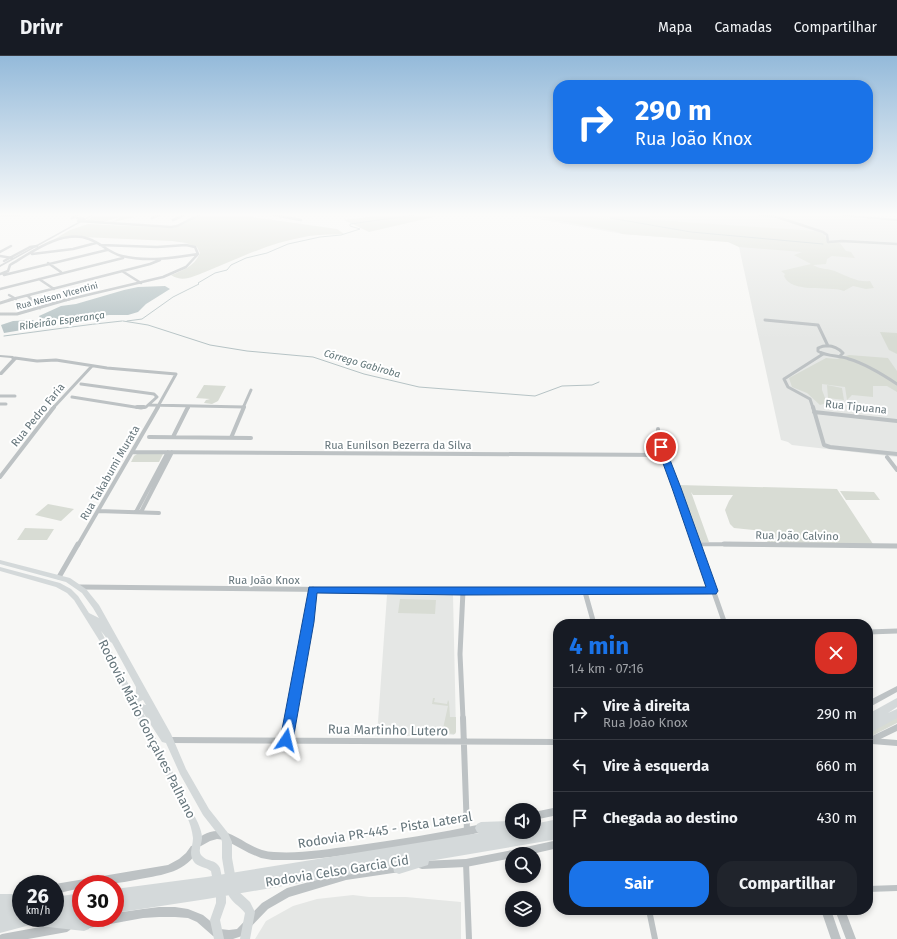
<!DOCTYPE html>
<html lang="pt">
<meta charset="utf-8">
<style>
:root{--surface:#171b24;--page:#20242c;--text:#f1f3f6;--muted:#9ea1a6;--line:#363941;--accent:#1a73e8}
body{margin:0;font-family:"Fira Sans",sans-serif;background:var(--page);color:var(--text);height:100vh;display:flex;flex-direction:column;font-size:15px;white-space:nowrap}
*{box-sizing:border-box;margin:0}
p{font-size:13px;color:var(--muted)}
.icon{flex:none;width:22px;height:22px;fill:none;stroke:currentColor;stroke-width:2;stroke-linecap:round;stroke-linejoin:round}
.map{position:relative;flex:1;overflow:hidden}
.sheet{position:absolute;left:553px;top:563px;width:320px;height:296px;display:flex;flex-direction:column;background:var(--surface);border-radius:16px;box-shadow:0 2px 6px #0003}
.sheet>*{flex:none}
.banner{position:absolute;left:553px;top:24px;width:320px;height:84px;border-radius:16px;box-shadow:0 2px 6px #0003;background:#1a73e8;color:#fff;overflow:hidden}
.fabs{position:absolute;left:505px;top:747px;display:grid;gap:8px}
.fabs a{display:grid;place-items:center;width:36px;height:36px;border-radius:50%;background:var(--surface);box-shadow:0 2px 6px #0003;font-size:20px}
.speed{position:absolute;left:12px;top:819px;display:flex;gap:8px;font-size:20px;font-weight:700;text-align:center}
.speed>*{display:grid;place-content:center;width:52px;height:52px;border-radius:50%;background:var(--surface);box-shadow:0 2px 6px #0003;line-height:1}
.speed small{font-size:10px;font-weight:400}
.speed .limit{border:6px solid #d22;background:#fff;color:#111}
.pin{position:absolute;display:grid;place-items:center;width:34px;height:34px;color:#fff;margin:-17px;border:2px solid #fff;border-radius:50%;box-shadow:0 1px 4px #0007}
.me{position:absolute;width:44px;margin:-22px;rotate:10deg;stroke-linejoin:round;filter:drop-shadow(0 0 3px #0008)}
.turn{display:flex;align-items:center;gap:14px;height:84px;padding:0 16px;font-size:18px}
.turn .icon{width:52px;height:52px;stroke-width:2.5}
.turn b{display:block;font-size:28px;line-height:34px}
.round{display:grid;place-items:center;flex:none;width:42px;height:42px;border-radius:16px;background:var(--page)}
.headline{display:flex;align-items:center;justify-content:space-between;height:68px;padding:0 16px}
h1{font-size:24px;font-weight:700;line-height:30px;color:var(--accent)}
.button{display:flex;gap:8px;margin-top:auto;padding:8px 16px}
.button a{flex:1;height:46px;border-radius:16px;background:var(--accent);color:#fff;font-size:16px;font-weight:700;line-height:46px;text-align:center}
.button a+a{background:var(--page);color:var(--text)}
ul{padding:0;list-style:none}
li{display:flex;align-items:center;gap:12px;height:52px;padding:0 16px;border-top:1px solid var(--line)}
li div{flex:1}
li b{display:block;font-size:15px}
li em{font-style:normal}
header{display:flex;align-items:center;gap:24px;box-sizing:border-box;height:56px;padding:0 20px;background:var(--surface);border-bottom:1px solid var(--line)}
header strong{font-size:19px}
nav{display:flex;gap:22px;margin-inline-start:auto;font-size:14px}
.map>svg:first-child{display:block}
</style>
<header>
<strong>Drivr</strong>
<nav><a>Mapa</a><a>Camadas</a><a>Compartilhar</a></nav>
</header>
<div class="map">
<svg width="897" height="883" viewBox="0 0 897 883">
<rect width="100%" height="100%" fill="#f7f7f5"/>
<path fill="#e5e7e5" d="M516,159H834L897,164V401L792,389L788,386L781,384L739,191L736,188L728,186L622,178Z
M387,539H453L456,675L454,679L427,675L424,676L425,679L424,680H377Z
M353,839L369,841H406L461,846V883H255L266,865L293,850L317,843Z"/>
<path fill="#d8dcd4" d="M96,159H124L135,161L113,166H112L121,161L103,166H83Z
M201,159H239L337,173L344,178C331,179 317,178 304,181C269,187 237,203 205,216C194,220 183,227 171,219C182,215 195,210 200,197L197,191L186,187L172,185L81,181L53,184L70,174L88,168L174,172Z
M383,159H442L369,176L344,164Z
M530,159H571L610,163L612,161L606,159H641L655,164L816,175L824,178L827,184L840,187L846,195L851,196L855,202L832,200L827,203L826,208L813,209C821,214 829,212 837,216C847,220 859,227 870,225L874,232L866,233L853,230L844,235C828,229 791,238 784,220L785,218L781,215L811,208L794,199L802,196L739,191L728,186L622,178L618,176Z
M880,276L897,277V298L889,294Z
M849,299L888,302L897,315V336L887,330H873V341L852,339L847,344L845,331L822,328V334L827,347L820,349L807,337L792,331L789,322L826,302L837,303Z
M204,329L226,330L218,345L212,348L204,347L206,344L210,343L196,342Z
M827,329L842,332L844,344L828,342Z
M137,398H163L159,406H131L134,400Z
M678,429L837,433L873,488L768,487L763,475L734,472L730,468L725,454L729,445L733,439H693L691,436L709,486H698Z
M840,435L874,436L880,444H846Z
M48,448L74,453L61,465L35,459Z
M25,472L54,473L47,484H17Z
M400,543L436,544L435,558L398,557Z
M433,642H435L434,646L447,648L448,644L449,646L450,661H456V676L455,678L442,677L448,650L432,648Z
M897,659V667L868,682V674Z"/>
<path fill="#b6c3c5" d="M165,230L170,233L146,248L138,256L128,259H109L70,264L40,262L39,260L61,250L76,248L124,234L138,231Z
M33,264L34,265L22,274L4,277L1,269L13,265Z"/>
<g fill="none" stroke-linecap="round" stroke-linejoin="round">
<path stroke="#b6c3c5" stroke-width="1" d="M610,162L691,176L823,188
M123,265L148,269L210,289L247,295L313,301L364,318L419,331L535,340L562,330L592,329L599,326
M127,265L142,263L173,241L199,228L198,227L215,217L227,214L231,209L246,202L267,197L288,188L320,181L341,179L360,173L350,170V168L415,159
M4,280C43,275 82,269 122,265"/>
<path stroke="#bdc2c4" stroke-width="2.5" d="M0,159H19
M274,159L301,164
M760,159L777,161L823,176L827,179L828,186
M72,162L78,159
M77,162L84,163
M152,162L159,159
M173,164L184,159
M78,165L171,171L177,170L199,159
M828,186L842,185L897,188
M0,196L11,190
M32,198L73,193L96,187
M0,200L12,202
M4,205L30,191L37,190
M48,207L61,216
M122,215L141,227
M0,218L8,215L10,209C32,196 62,173 89,183C101,187 109,197 122,200C147,206 173,202 198,198
M4,219L107,194
M39,223L54,233
M0,233L123,202
M9,239L16,243
M28,240L32,244
M9,244L150,208L160,204
M66,244L163,221L186,211L198,198L195,191L186,189L157,191L100,189"/>
<path stroke="#bdc2c4" stroke-width="3" d="M31,243L40,252
M0,247L13,243
M0,258H17L69,243
M765,264L818,269L828,290
M840,300L843,297C836,290 827,288 818,292V295C827,301 839,299 849,303C866,308 882,318 897,328
M15,302L37,305L56,304L107,312L176,318L157,352
M0,340H15
M72,341L141,352L146,351L157,341L154,338L81,328
M0,348H6
M149,349L244,351
M53,352L92,310
M188,352L189,350
M243,352L251,334
M813,352L810,343L788,331L784,323L823,298"/>
<path stroke="#bdc2c4" stroke-width="4" d="M137,351H144
M813,351L824,389L830,391L897,398
M814,356L897,365
M658,373V384L697,489
M149,381L251,382
M173,381L188,351
M231,382L244,351
M133,396L664,399
M887,401L897,414
M0,421L54,351
M98,455L159,457
M136,456L168,396
M141,456L172,396
M696,488L825,489
M78,489L158,351"/>
<path stroke="#bdc2c4" stroke-width="5" d="M697,488L725,568
M724,488L897,490
M59,521L78,488
M80,531L463,535H713
M585,536L594,568
M868,576L897,575
M291,663L309,566L313,533
M463,663L460,598L463,535"/>
<path stroke="#bdc2c4" stroke-width="6" d="M463,662L467,775
M170,684L558,686
M287,684L291,662
M872,685L897,687
M466,807L469,883
M868,833L897,832
M649,854L655,883"/>
<path fill="#bdc2c4" fill-rule="evenodd" d="M91,159H94L0,211V209Z
M841,159H851L897,163V165L842,160Z
M0,299L13,300L17,303L2,319H0V316L12,303L11,302L0,301Z
M897,630V636L868,652V645Z
M897,668V675L868,689V682Z
M558,751V759L534,764V756Z
M482,768L485,769L486,772L485,775L466,780L417,789L331,801L302,804H272L261,802L249,797L225,784L217,783L210,785L201,790L197,791L198,793C188,816 162,819 140,823C130,825 119,827 109,828C100,829 90,828 81,828V832L55,838V828L168,809L179,803L186,797L191,790L195,789L194,787C195,783 199,782 203,779C225,766 242,788 262,794C266,795 270,796 274,796C300,798 326,793 353,790C396,784 439,777 482,768Z
M558,784V792L532,798H512V802L466,811L422,813L419,812L418,809L419,806L422,805L466,803L512,794Z
M400,808L403,809L404,812L403,815L400,816L346,824L289,841L268,853L242,880L233,883H219L213,880L197,866L188,862L175,861H159L143,862L83,873L80,871L78,868L80,865L90,862H115V857L143,853L159,851H175L188,853L203,859L220,873L229,874L237,873L262,847L287,832L346,816Z
M821,854H831L841,883H831Z
M835,854H845L856,883H846Z
M67,866L70,868L72,871L70,874L67,876L28,883H0V879L2,878Z"/>
<path fill="#d4d9da" fill-rule="evenodd" d="M0,504L70,522L86,533L99,549L171,678L186,713L209,753L228,777L232,786V802L238,835L250,846L255,856L250,883H240L245,857C240,850 231,846 228,838L222,802V786L221,782L203,759L180,718L166,687L162,686L142,655L198,767C200,772 202,777 202,782C202,788 197,795 202,800C207,806 216,803 220,812L226,841V847L220,864L224,883H214L210,864L216,847V841L211,815C206,811 198,811 194,806C188,797 193,791 193,782C192,774 190,767 187,761L99,584L74,544L67,537L56,531L0,515V511L60,527L71,533L78,540L89,557L99,562L93,552L82,537L66,526L0,508ZM101,575L108,584L112,587L136,631V640L134,639ZM143,644L146,649L142,648H139L138,646Z"/>
<path fill="#d4d9da" fill-rule="evenodd" d="M897,642V651L888,657L897,653V662L868,678V658Z
M558,763V783L429,805L428,809L399,818L394,816L393,811L207,843L115,857V833L206,821L479,777L477,776L475,772L477,768L481,766L512,765V776H534V768Z
M81,837V862L89,863L91,868L89,873L84,875L30,869L0,877V838H21V862H55V841Z"/>
</g>
<linearGradient id="sky" x2="0" y2="1"><stop stop-color="#94bada"/><stop offset="0.56" stop-color="#fbfbfa"/><stop offset="1" stop-color="#fbfbfa" stop-opacity="0"/></linearGradient>
<rect width="897" height="283" fill="url(#sky)"/>
<path fill="#1a73e8" stroke="#114b97" d="M661,389L665,391L681,432L718,535L716,538L463,539L317,537L314,566L293,684L291,688L286,689L282,688L280,684L309,531H706L672,432L657,391Z"/>
<g text-anchor="middle" dominant-baseline="central" stroke-width="4" stroke-linejoin="round" paint-order="stroke">
<g font-size="9" fill="#66767c" stroke="#fff">
<text transform="translate(57 240) rotate(-15)">Rua Nelson VIcentini</text>
</g>
<g font-size="10" font-style="italic" fill="#607578" stroke="#fff">
<text transform="translate(62 265) rotate(-8)">Ribeirão Esperança</text>
<text transform="translate(362 308) rotate(16)">Córrego Gabiroba</text>
</g>
<g font-size="11" fill="#66767c" stroke="#fff">
<text transform="translate(856 351) rotate(6)">Rua Tipuana</text>
<text transform="translate(38 359) rotate(-51)">Rua Pedro Faria</text>
<text x="398" y="389">Rua Eunilson Bezerra da Silva</text>
<text transform="translate(110 417) rotate(-60)">Rua Takabumi Murata</text>
<text transform="translate(797 480) rotate(1)">Rua João Calvino</text>
<text x="264" y="524">Rua João Knox</text>
</g>
<g font-size="13" fill="#66767c" stroke="#fff">
<text transform="translate(147 673) rotate(63)">Rodovia Mário Gonçalves Palhano</text>
<text transform="translate(388 674) rotate(1)">Rua Martinho Lutero</text>
<text transform="translate(385 774) rotate(-9)">Rodovia PR-445 - Pista Lateral</text>
<text transform="translate(337 815) rotate(-9)">Rodovia Celso Garcia Cid</text>
</g>
</g>
</svg>
<div class="fabs">
<a><svg class="icon" aria-label="sound" viewBox="0 0 24 24"><path d="M4 9h4l5-4v14l-5-4H4zM17 9q2 3 0 6"/></svg></a>
<a><svg class="icon" aria-label="search" viewBox="0 0 24 24"><circle cx="10" cy="10" r="6"/><path d="M15 15l6 6"/></svg></a>
<a><svg class="icon" aria-label="layers" viewBox="0 0 24 24"><path d="M12 4l9 5-9 5-9-5zM3 14l9 5 9-5"/></svg></a>
</div>
<div class="speed"><div>26<small>km/h</small></div><div class="limit">30</div></div>
<div class="pin" style="left:661px;top:391px;background:#d93025"><svg class="icon" aria-label="arrive" viewBox="0 0 24 24"><path d="M6 21V4h12l-3 4 3 4H6"/></svg></div>
<svg class="me" style="left:286px;top:684px" viewBox="-20 -20 40 40"><path d="M0-17L14 15 0 8-14 15z" fill="#1a73e8" stroke="#fff" stroke-width="4"/></svg>
<div class="banner">
<div class="turn"><svg class="icon" aria-label="right" viewBox="0 0 24 24"><path d="M7 20v-9h11M14 6l5 5-5 5"/></svg><div><b>290 m</b>Rua João Knox</div></div>
</div>
<section class="sheet">
<div class="headline"><div><h1>4 min</h1><p>1.4 km · 07:16</p></div><a class="round" style="background:#d93025;color:#fff"><svg class="icon" aria-label="close" viewBox="0 0 24 24"><path d="M6 6l12 12M18 6L6 18"/></svg></a></div>
<ul>
<li><svg class="icon" aria-label="right" viewBox="0 0 24 24"><path d="M7 20v-9h11M14 6l5 5-5 5"/></svg><div><b>Vire à direita</b><p>Rua João Knox</p></div><em>290 m</em></li>
<li><svg class="icon" aria-label="left" viewBox="0 0 24 24"><path d="M17 20v-9H6M10 6l-5 5 5 5"/></svg><div><b>Vire à esquerda</b></div><em>660 m</em></li>
<li><svg class="icon" aria-label="arrive" viewBox="0 0 24 24"><path d="M6 21V4h12l-3 4 3 4H6"/></svg><div><b>Chegada ao destino</b></div><em>430 m</em></li>
</ul>
<div class="button"><a>Sair</a><a>Compartilhar</a></div>
</section>
</div>
